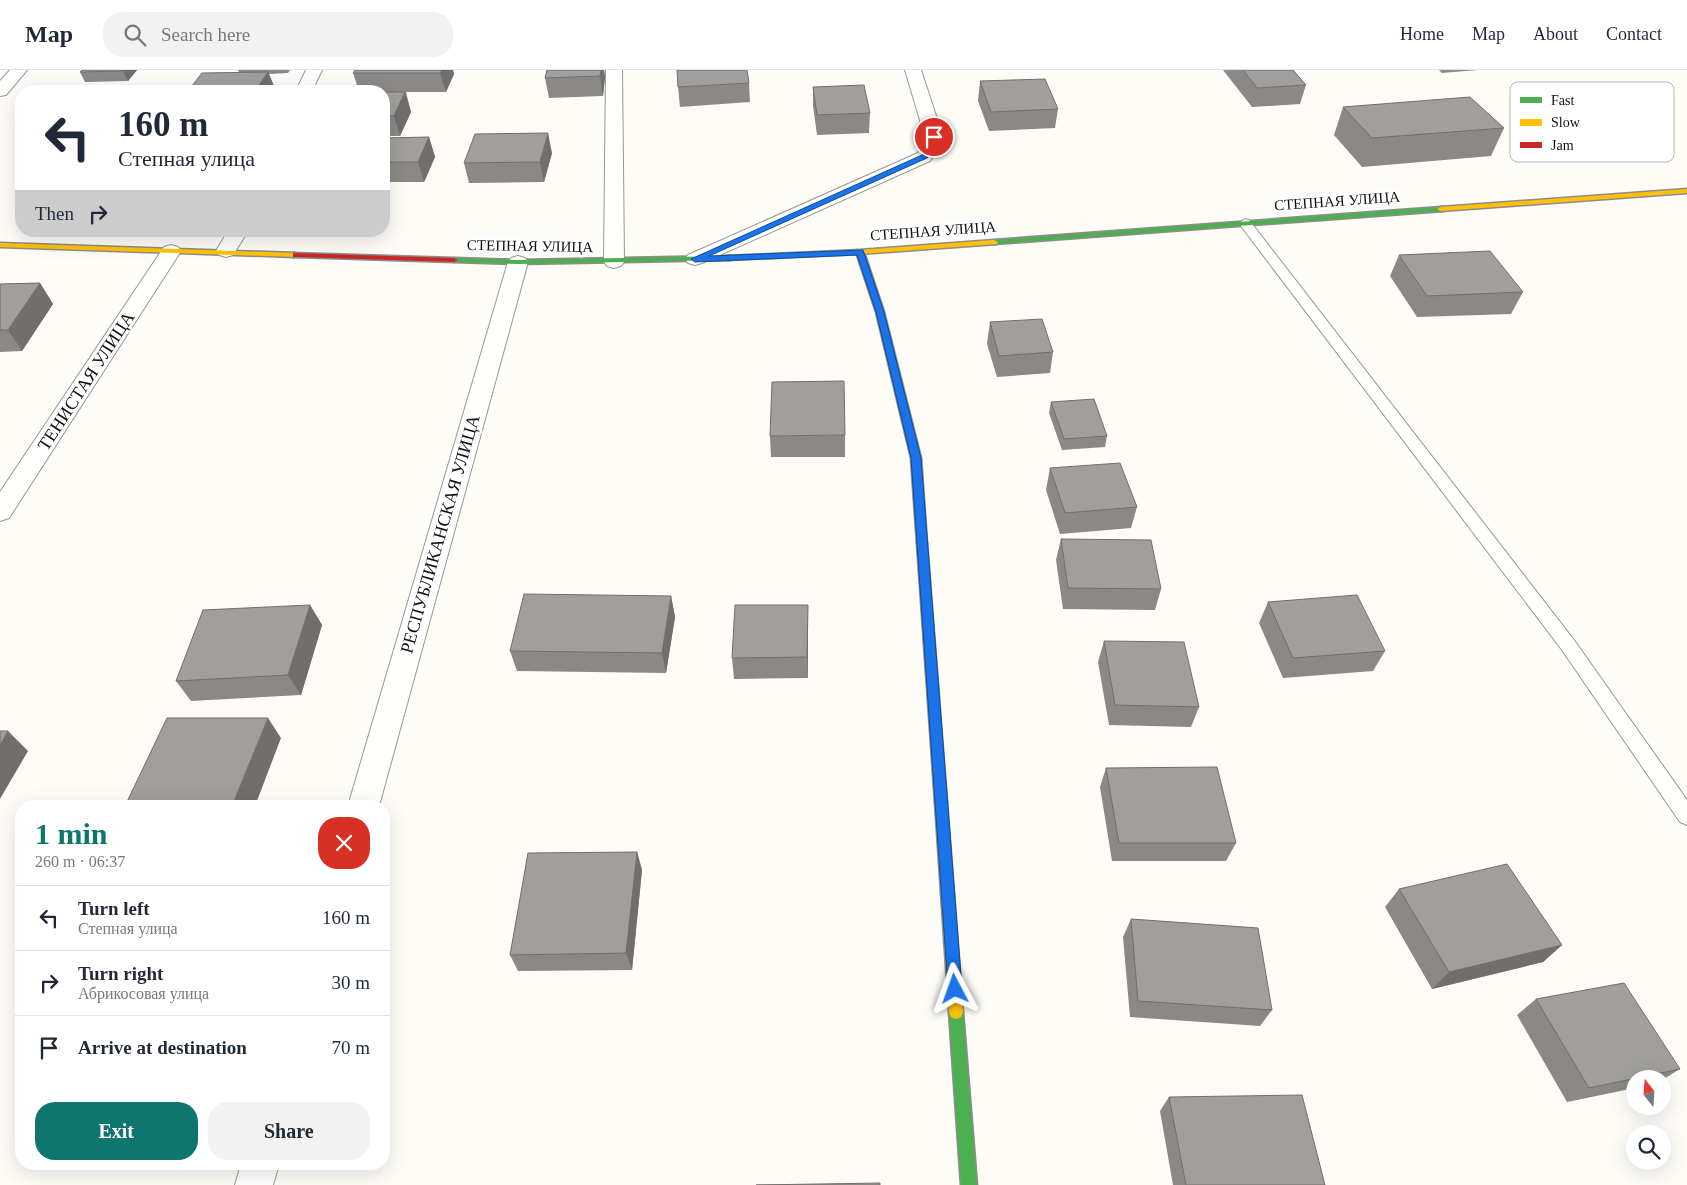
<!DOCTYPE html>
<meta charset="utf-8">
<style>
:root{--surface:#fff;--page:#f2f2f3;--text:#1f2937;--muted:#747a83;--line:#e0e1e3;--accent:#0f766e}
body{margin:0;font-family:Georgia,serif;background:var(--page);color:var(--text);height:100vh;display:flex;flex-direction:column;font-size:19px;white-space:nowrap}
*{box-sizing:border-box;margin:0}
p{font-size:16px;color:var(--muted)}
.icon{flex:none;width:28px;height:28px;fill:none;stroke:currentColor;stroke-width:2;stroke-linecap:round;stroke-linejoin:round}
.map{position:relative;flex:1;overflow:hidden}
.panel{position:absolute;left:15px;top:730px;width:375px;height:370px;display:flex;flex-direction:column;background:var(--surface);border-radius:20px;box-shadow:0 5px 20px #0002}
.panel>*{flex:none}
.guide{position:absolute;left:15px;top:15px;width:375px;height:152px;border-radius:20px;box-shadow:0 5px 20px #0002;background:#fff;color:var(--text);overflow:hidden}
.needle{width:32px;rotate:343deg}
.tools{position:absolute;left:1626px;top:1000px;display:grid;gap:10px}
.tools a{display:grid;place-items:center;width:45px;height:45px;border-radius:50%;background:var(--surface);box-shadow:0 5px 20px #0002;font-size:25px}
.pin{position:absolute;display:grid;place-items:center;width:42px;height:42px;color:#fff;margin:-21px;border:2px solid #fff;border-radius:50%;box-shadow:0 1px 5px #0007}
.me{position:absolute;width:55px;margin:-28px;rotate:356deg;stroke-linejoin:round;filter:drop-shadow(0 0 4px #0008)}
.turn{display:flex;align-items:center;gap:18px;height:105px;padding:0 20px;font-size:22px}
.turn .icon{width:65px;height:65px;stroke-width:2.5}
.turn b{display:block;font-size:35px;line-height:42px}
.then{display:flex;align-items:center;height:48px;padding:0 20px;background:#0003;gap:10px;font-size:19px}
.round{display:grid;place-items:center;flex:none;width:52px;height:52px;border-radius:20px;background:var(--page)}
.headline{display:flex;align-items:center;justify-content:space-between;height:85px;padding:0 20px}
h1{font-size:30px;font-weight:800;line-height:38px;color:var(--accent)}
.primary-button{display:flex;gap:10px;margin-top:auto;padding:10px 20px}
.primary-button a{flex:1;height:58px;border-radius:20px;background:var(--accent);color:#fff;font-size:20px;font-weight:800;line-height:58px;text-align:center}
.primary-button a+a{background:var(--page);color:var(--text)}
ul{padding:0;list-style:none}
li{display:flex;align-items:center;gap:15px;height:65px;padding:0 20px;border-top:1px solid var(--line)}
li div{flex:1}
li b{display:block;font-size:19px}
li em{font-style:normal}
header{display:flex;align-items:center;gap:30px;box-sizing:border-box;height:70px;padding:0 25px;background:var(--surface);border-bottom:1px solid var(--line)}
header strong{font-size:24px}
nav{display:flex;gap:28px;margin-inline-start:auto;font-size:18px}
.search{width:350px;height:45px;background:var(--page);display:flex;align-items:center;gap:12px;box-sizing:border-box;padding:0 18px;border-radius:20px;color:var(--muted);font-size:19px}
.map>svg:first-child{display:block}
</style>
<header>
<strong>Map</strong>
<div class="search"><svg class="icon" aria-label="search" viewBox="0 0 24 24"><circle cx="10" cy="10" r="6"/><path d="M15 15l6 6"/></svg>Search here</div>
<nav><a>Home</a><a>Map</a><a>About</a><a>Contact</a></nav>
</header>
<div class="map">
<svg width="1687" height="1115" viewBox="0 0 1687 1115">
<rect width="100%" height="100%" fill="#fdfcf7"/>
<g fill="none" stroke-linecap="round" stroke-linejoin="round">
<defs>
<path id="lane" d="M1245,149L1249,150L1574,570L1687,730V755L1680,752L1562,580L1241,156L1239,153Z"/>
<path id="street" d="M10,0H27L6,25L0,26V11Z
M306,0H322L312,21H296Z
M606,0H622L624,192L621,196L614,198L607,196L604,192Z
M905,0H921L943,67L942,75L930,91L702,193L695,195L688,193L685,189L688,185L918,83L924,75L925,67Z
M228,161H248L233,185L226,187L219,185L216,181Z
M171,175L178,177L181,181L9,448L0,451V422L164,177Z
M518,186L525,188L528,192L379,736H348L508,192L511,188Z
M241,1094H279L273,1115H235Z"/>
<path id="fast" d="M1441,137H1444V141L994,174L990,172L994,170Z
M727,186H730V190L518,194L454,192L450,190L454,188L518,190Z
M922,469L927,473L947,732L945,736L941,737L937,736L935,732L917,473Z
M956,935L961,937L963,942L977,1115H961L949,942L951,937Z"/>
<path id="slow" d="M1687,119V123L1441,141L1437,139L1441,137Z
M994,170L998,172L997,174L860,184L727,190L723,188L727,186L860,180Z
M0,173L296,183L300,185L296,187L0,177Z
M941,727L945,728L947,732L963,942L961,947L956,949L951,947L949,942L935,732L937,728Z"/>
<path id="jam" d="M857,180L864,182L884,242L921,388L927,473L922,477L917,473L911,388L876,242L856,182Z
M293,183L454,188L458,190L454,192L296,187H293Z"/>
</defs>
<use href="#lane" stroke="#979795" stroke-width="2"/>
<use href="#street" stroke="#979795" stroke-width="2"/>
<use href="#fast" stroke="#8e8d8b" stroke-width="3"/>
<use href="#slow" stroke="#8e8d8b" stroke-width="3"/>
<use href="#jam" stroke="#8e8d8b" stroke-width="3"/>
<use href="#lane" fill="#fffffe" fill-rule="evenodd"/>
<use href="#street" fill="#fffffe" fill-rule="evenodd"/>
<use href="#fast" fill="#4caf50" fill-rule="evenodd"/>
<use href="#slow" fill="#ffc107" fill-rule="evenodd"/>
<use href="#jam" fill="#c62828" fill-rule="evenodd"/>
</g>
<path fill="#8a8986" d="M137,0L128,11L85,12L80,2Z
M238,0H290L288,3L269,4L276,21H188L239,2Z
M453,0L454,4L446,22H406L411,42L400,66H384V21H359L353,3Z
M547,0H604L605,7L603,26L549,28L545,8Z
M1223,0H1293L1306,15L1300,34L1252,37Z
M1439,0H1477L1442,3Z
M980,11L1058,39L1055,58L989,61L978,31Z
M749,13L750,32L680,37L678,17Z
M813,17L870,43L869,63L817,65L813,36Z
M1343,37L1504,58L1491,86L1362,97L1334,65Z
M429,67L435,87L424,112H384V68Z
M552,83L544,112L469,113L464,93Z
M1399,185L1523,222L1511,244L1417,247L1390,206Z
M40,213L53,234L22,281L0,282V214Z
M990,252L1053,282L1050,303L997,307L987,274Z
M1051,332L1107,366L1105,377L1062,380L1049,343Z
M845,365V387H771L770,366Z
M1050,398L1137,437L1131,458L1060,464L1046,420Z
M1061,469L1161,519L1155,540L1063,539L1056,490Z
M671,526L675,547L666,603L517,601L510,581Z
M1268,532L1385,581L1373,601L1283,608L1259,553Z
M310,535L322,555L301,625L191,631L176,611Z
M808,555V608L734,609L732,588Z
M1104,571L1199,637L1191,657L1109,655L1098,592Z
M1106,698L1236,773L1226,791H1112L1100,717Z
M637,782L642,800L632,900L518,901L510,885Z
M1399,819L1562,875L1543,892L1432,919L1385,837Z
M1131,849L1272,940L1260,956L1130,947L1123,867Z
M1536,929L1680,999L1662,1010V1009H1635V1018L1567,1032L1517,945Z
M1169,1027L1325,1115H1173L1160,1041Z"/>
<path fill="#716f6d" d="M124,0H137L128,11L123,1Z
M442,0H453L454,4L446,22L440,3Z
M601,0H604L605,7L603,26L600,6Z
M268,2L276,21H255Z
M405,22L411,42L400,66L394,46Z
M548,63L552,83L544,112L540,92Z
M429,67L435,87L424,112L418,92Z
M40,213L53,234L22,281L8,260Z
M671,526L675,547L666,603L662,583Z
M310,535L322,555L301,625L288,605Z
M808,535V608L807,587Z
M268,648L281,668L255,736H232Z
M8,661L28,681L0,729V675Z
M637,782L642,800L632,900L626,883Z
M1562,875L1543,892L1432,919L1449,902Z"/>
<path fill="#a19f9c" stroke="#716f6d" d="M82,0H124L123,1L80,2Z
M355,0H442L440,3H353Z
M547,0H601L600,6L545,8Z
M677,0H747L749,13L678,17Z
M1243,0H1293L1306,15L1257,18Z
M268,2L255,21H188L202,3Z
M1045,9L1058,39L991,42L980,11Z
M864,15L870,43L817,45L813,17Z
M129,20L128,21H45H46Z
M384,22H405L394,46H384Z
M1470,27L1504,58L1372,68L1343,37Z
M548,63L540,92L464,93L475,64Z
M429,67L418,92H384V68Z
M1490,181L1523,222L1427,226L1399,185Z
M40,213L8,260H0V214Z
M1042,249L1053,282L999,286L990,252Z
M844,311L845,365L770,366L772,312Z
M1094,329L1107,366L1064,369L1051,332Z
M1120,393L1137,437L1065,443L1050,398Z
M1061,469L1151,470L1161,519L1068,518Z
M524,524L671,526L662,583L510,581Z
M1357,525L1385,581L1293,588L1268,532Z
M310,535L288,605L176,611L203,540Z
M735,535H808L807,587L732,588Z
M1104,571L1184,572L1199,637L1115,635Z
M167,648H268L232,736H125Z
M0,661H8L0,675Z
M1217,697L1236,773H1119L1106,698Z
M637,782L626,883L510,885L528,783Z
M1507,794L1562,875L1449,902L1399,819Z
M1131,849L1258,858L1272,940L1138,931Z
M1624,913L1680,999L1589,1018L1536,929Z
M1302,1025L1325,1115H1186L1169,1027Z
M880,1113V1115H756Z"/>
<path fill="#1a73e8" stroke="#114b97" d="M934,64L937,67L934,80L927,88L709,186L863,180L884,242L921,388L962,919L960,924L955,926L950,924L948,919L911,388L876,242L857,185L695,192L691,189L922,85L927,79L930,67Z"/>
<g text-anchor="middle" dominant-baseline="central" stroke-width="5" stroke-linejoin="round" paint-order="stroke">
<g font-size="15" fill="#111" stroke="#fff">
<text transform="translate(1337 131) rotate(-4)">СТЕПНАЯ УЛИЦА</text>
<text transform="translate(933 161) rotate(-4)">СТЕПНАЯ УЛИЦА</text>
<text transform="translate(530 176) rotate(1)">СТЕПНАЯ УЛИЦА</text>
</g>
<g font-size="18" fill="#111" stroke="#fff">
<text transform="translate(86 311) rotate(-57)">ТЕНИСТАЯ УЛИЦА</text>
<text transform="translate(440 464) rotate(-74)">РЕСПУБЛИКАНСКАЯ УЛИЦА</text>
</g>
</g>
<rect x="1510" y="12" width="164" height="80" rx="8" fill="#fff" stroke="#b8b8b8" stroke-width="1"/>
<rect x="1520" y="27" width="22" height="6" fill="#4caf50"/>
<rect x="1520" y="49" width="22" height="7" fill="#ffc107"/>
<rect x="1520" y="72" width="22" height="6" fill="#c62828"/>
<g font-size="14" fill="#111">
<text x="1551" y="35">Fast</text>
<text x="1551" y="57">Slow</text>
<text x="1551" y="80">Jam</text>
</g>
</svg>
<div class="tools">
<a><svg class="needle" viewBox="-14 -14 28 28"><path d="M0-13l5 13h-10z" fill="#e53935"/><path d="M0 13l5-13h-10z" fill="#747a83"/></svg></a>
<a><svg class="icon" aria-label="search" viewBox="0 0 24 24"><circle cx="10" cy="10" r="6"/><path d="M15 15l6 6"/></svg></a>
</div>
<div class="pin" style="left:934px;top:67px;background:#d93025"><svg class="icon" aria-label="arrive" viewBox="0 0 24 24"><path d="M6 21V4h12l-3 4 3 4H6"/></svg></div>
<svg class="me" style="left:955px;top:919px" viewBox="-20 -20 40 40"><path d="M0-17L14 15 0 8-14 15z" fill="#1a73e8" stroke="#fff" stroke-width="4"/></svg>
<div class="guide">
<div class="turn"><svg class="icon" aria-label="left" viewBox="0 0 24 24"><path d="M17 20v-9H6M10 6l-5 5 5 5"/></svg><div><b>160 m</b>Степная улица</div></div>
<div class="then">Then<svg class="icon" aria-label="right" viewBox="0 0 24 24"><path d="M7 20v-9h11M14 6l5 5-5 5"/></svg></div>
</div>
<section class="panel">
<div class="headline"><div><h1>1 min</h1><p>260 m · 06:37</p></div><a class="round" style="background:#d93025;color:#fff"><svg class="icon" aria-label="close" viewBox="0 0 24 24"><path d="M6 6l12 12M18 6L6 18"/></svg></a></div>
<ul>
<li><svg class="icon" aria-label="left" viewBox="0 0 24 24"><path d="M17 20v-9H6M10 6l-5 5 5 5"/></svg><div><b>Turn left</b><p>Степная улица</p></div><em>160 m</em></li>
<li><svg class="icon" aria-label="right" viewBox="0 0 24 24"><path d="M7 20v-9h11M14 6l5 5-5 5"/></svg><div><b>Turn right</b><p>Абрикосовая улица</p></div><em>30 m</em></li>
<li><svg class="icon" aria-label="arrive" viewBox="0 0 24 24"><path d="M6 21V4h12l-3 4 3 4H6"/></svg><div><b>Arrive at destination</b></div><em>70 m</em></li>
</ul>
<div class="primary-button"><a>Exit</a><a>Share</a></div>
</section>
</div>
